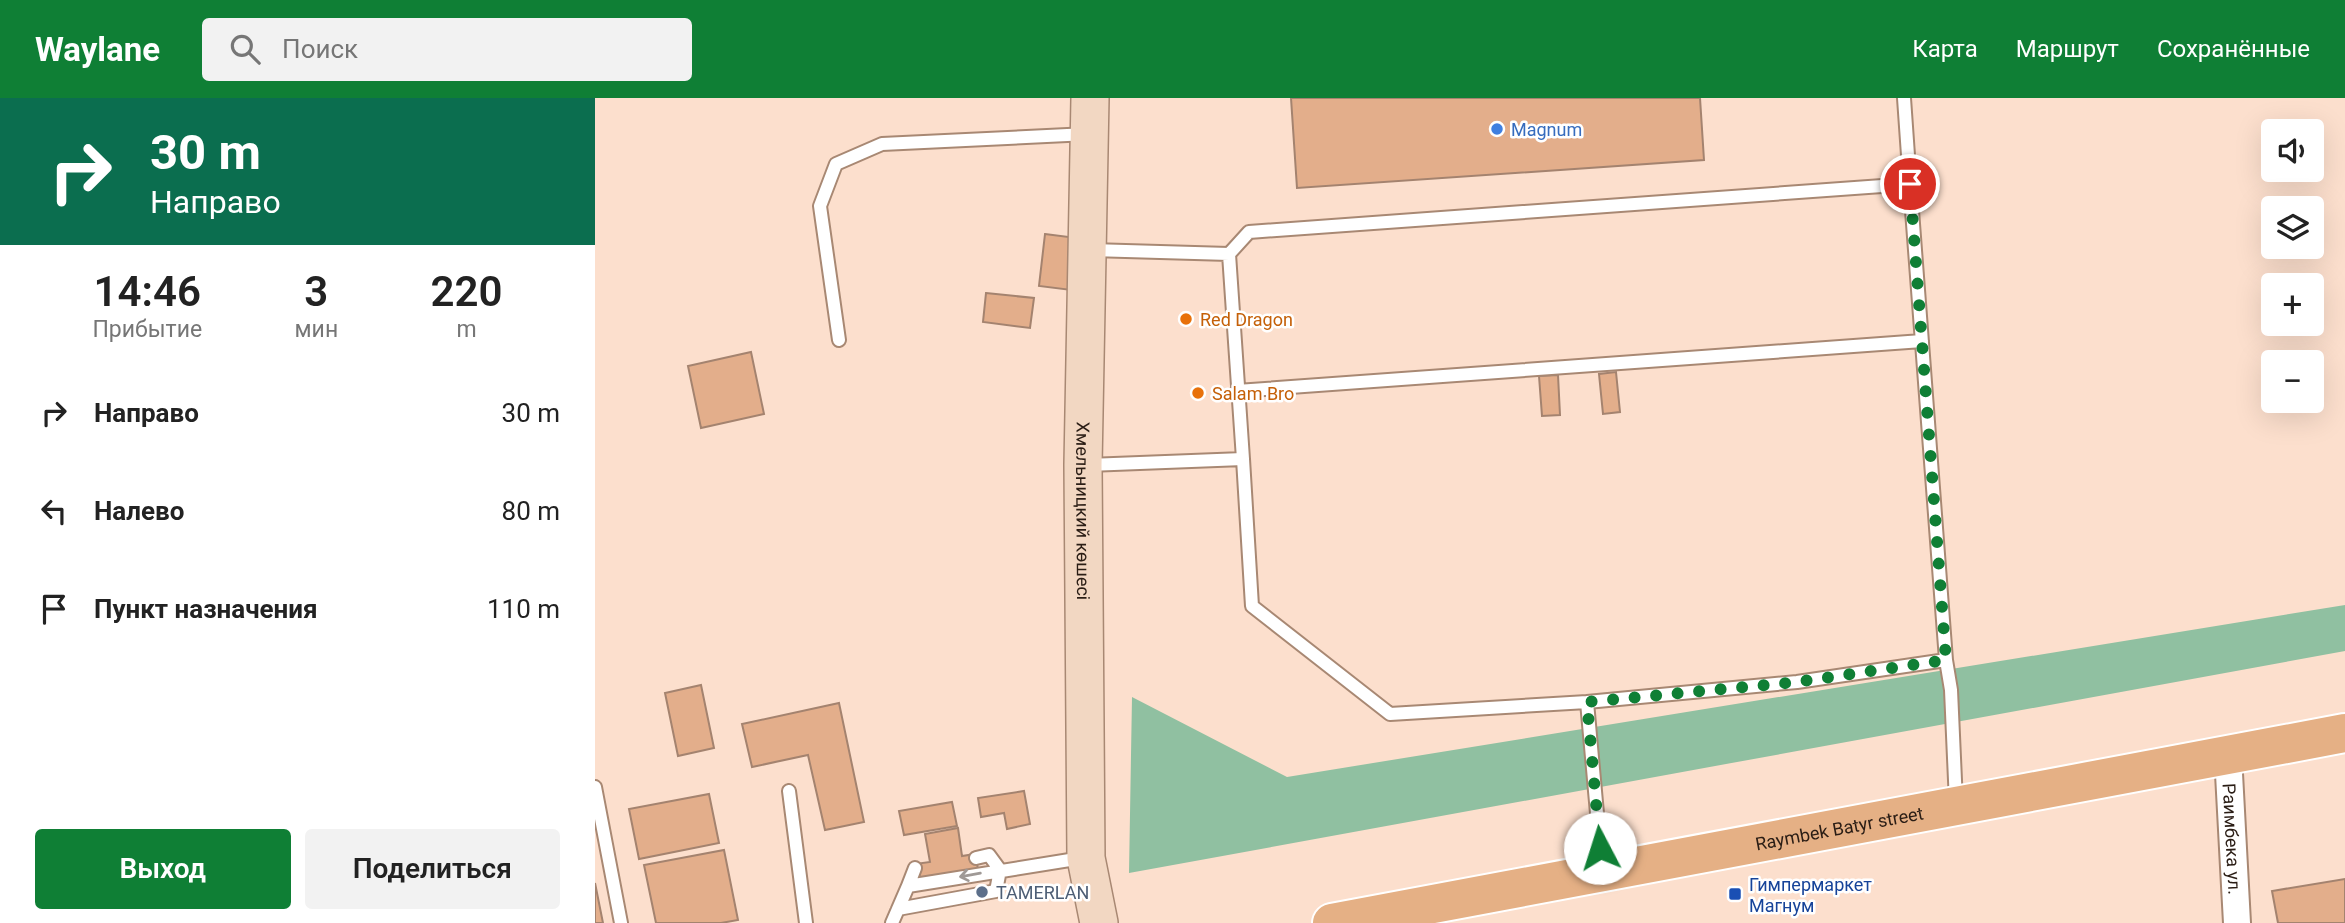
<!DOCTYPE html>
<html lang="ru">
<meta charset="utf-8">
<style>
:root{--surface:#fff;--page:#f2f2f2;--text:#222;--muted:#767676;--accent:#0f7f35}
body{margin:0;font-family:Roboto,sans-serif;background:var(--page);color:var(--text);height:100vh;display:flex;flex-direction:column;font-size:26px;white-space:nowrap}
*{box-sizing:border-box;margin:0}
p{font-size:23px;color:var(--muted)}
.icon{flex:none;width:38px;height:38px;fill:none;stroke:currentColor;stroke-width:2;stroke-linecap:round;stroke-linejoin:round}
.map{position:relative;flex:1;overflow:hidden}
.side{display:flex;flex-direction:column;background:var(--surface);width:595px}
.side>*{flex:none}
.banner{background:#0b6e4f;color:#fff;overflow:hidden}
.fabs{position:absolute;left:1666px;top:21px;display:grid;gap:14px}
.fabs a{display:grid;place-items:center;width:63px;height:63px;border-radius:7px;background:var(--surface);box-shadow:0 7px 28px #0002;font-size:35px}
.pin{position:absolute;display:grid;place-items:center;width:60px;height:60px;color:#fff;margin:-30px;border:4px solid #fff;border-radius:50%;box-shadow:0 2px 7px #0007}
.me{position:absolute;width:77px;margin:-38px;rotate:355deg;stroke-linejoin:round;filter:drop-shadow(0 0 5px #0008)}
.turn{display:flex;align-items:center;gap:24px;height:147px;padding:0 35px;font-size:32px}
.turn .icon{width:91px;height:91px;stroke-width:2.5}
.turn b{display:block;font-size:49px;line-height:60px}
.eta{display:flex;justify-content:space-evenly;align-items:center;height:119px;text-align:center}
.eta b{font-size:42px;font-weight:600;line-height:49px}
.button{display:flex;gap:14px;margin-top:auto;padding:14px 35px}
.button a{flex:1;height:80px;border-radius:7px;background:var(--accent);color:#fff;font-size:28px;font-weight:600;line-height:80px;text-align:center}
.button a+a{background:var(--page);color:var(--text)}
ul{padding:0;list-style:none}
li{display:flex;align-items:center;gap:21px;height:98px;padding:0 35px}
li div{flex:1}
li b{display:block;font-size:26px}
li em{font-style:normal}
header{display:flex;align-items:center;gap:42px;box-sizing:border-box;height:98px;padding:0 35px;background:var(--accent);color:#fff}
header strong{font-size:33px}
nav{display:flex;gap:38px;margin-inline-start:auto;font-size:24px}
.search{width:490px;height:63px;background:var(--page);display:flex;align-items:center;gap:18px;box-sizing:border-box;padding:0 24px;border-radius:7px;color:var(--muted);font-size:26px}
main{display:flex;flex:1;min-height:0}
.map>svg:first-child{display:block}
</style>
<header>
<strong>Waylane</strong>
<div class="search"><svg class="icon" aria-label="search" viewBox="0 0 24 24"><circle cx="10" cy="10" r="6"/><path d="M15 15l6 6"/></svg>Поиск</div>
<nav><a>Карта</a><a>Маршрут</a><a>Сохранённые</a></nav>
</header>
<main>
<section class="side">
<div class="banner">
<div class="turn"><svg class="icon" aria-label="right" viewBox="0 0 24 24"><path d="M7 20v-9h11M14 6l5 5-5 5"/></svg><div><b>30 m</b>Направо</div></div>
</div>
<div class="eta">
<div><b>14:46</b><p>Прибытие</p></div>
<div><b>3</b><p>мин</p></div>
<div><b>220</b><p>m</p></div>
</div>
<ul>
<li><svg class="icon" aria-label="right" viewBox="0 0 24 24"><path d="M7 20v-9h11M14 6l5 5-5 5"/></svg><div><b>Направо</b></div><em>30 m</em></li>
<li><svg class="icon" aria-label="left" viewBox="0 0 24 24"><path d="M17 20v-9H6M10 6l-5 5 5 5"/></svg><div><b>Налево</b></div><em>80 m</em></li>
<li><svg class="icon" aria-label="arrive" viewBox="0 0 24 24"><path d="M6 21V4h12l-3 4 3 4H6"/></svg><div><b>Пункт назначения</b></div><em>110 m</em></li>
</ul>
<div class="button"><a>Выход</a><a>Поделиться</a></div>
</section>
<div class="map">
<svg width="1750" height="825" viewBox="0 0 1750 825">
<rect width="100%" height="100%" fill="#fcdfcd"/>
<path fill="#90c0a1" d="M1750,507V553L534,775L537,599L692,679Z"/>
<path fill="#e3ae8b" stroke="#a4836f" stroke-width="2" d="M696,0H1105L1109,62L702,90Z
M450,136L482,140L476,192L444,188Z
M391,195L439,200L435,230L388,224Z
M156,254L169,316L106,330L93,268Z
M1021,274L1025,314L1008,316L1004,276Z
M963,277L965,317L947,318L944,278Z
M106,587L119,650L83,658L70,595Z
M244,605L269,724L230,732L213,657L157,669L147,626Z
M429,693L435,726L412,731L409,715L386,719L383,700Z
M114,696L124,745L44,761L34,711Z
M357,704L362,728L309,737L304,713Z
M363,730L367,758L380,756L383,771L323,782L320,766L335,764L330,736Z
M129,752L143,822L126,825H61L49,767Z
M1750,781V825H1683L1677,793Z
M0,785L8,825H0Z"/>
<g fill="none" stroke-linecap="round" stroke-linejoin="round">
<defs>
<path id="lane" d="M1309,0L1315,86
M496,152L634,156L654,134L1315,86L1351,562L1202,584L992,604L1007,771
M634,156L648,361
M244,242L225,108L241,66L287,46L493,36
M642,293L1327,243
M493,367L648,361L657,508L795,616L992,604
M1351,562L1356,592L1361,705
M0,689L26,825
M194,693L211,825
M313,788L320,770
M303,811L401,793L405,772L394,757L381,760
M297,825L313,788L487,760"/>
<g id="street">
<path id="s1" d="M1633,657L1642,825"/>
</g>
<g id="secondary">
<path id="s2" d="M495,0L488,367L491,760L504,825"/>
</g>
<g id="primary">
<path id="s3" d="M737,825L1750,635"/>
</g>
</defs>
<use href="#lane" stroke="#a88873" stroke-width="16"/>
<use href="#street" stroke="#a88873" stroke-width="30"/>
<use href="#secondary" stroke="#a88873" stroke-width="40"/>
<use href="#primary" stroke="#fff" stroke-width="42"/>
<use href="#lane" stroke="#fff" stroke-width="12"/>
<use href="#street" stroke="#fff" stroke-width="26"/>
<use href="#secondary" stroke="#f2d7c2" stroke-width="37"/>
<use href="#primary" stroke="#e5b085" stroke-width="38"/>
</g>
<defs><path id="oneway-shaft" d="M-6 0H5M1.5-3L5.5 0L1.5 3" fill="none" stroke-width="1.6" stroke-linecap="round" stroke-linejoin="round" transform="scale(1.75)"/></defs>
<use stroke="#9f9996" href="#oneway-shaft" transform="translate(375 777) rotate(170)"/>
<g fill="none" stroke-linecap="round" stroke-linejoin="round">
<path stroke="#0f7f35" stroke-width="12" stroke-dasharray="0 21.6" d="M1005,750L992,604L1202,584L1351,562L1315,86"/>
</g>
<circle fill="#3f7fe0" stroke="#fff" stroke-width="2.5" cx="902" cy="31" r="7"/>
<g fill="#e8710a" stroke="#fff" stroke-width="2.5">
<circle cx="591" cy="221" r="7"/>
<circle cx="603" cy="295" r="7"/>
</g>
<circle fill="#5c6f8a" stroke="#fff" stroke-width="2.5" cx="387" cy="794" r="7"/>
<rect fill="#1a4fb4" stroke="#fff" stroke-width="2.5" x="1133" y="789" width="14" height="14" rx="3.5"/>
<g text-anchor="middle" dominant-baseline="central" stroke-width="5" stroke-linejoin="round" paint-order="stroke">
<g font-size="18" fill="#366cbe" stroke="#fff" text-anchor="start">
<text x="916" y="31">Magnum</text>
</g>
<g font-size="18" fill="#c56008" stroke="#fff" text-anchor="start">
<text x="605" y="221">Red Dragon</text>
<text x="617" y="295">Salam Bro</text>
</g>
<g font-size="18" fill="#2a1d15" stroke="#fff">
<text stroke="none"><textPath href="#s2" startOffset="413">Хмельницкий көшесі</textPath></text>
<text stroke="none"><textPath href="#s3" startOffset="516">Raymbek Batyr street</textPath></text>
<text stroke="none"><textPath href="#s1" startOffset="84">Раимбека ул.</textPath></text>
</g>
<g font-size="18" fill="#164399" stroke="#fff" text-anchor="start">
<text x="1154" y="786">Гимпермаркет<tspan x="1154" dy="21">Магнум</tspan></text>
</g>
<g font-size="18" fill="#4e5e75" stroke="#fff" text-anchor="start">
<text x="401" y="794">TAMERLAN</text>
</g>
</g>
</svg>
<div class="fabs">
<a><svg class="icon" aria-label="sound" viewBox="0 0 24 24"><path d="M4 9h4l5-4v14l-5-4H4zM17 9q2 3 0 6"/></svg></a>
<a><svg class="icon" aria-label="layers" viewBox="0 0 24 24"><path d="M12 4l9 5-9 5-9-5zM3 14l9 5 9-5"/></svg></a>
<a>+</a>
<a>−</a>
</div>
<div class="pin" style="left:1315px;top:86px;background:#d93025"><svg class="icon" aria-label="arrive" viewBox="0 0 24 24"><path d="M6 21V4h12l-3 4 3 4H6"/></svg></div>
<svg class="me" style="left:1005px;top:750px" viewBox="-20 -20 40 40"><circle r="19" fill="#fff"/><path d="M0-13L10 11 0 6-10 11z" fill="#0f7f35"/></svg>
</div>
</main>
